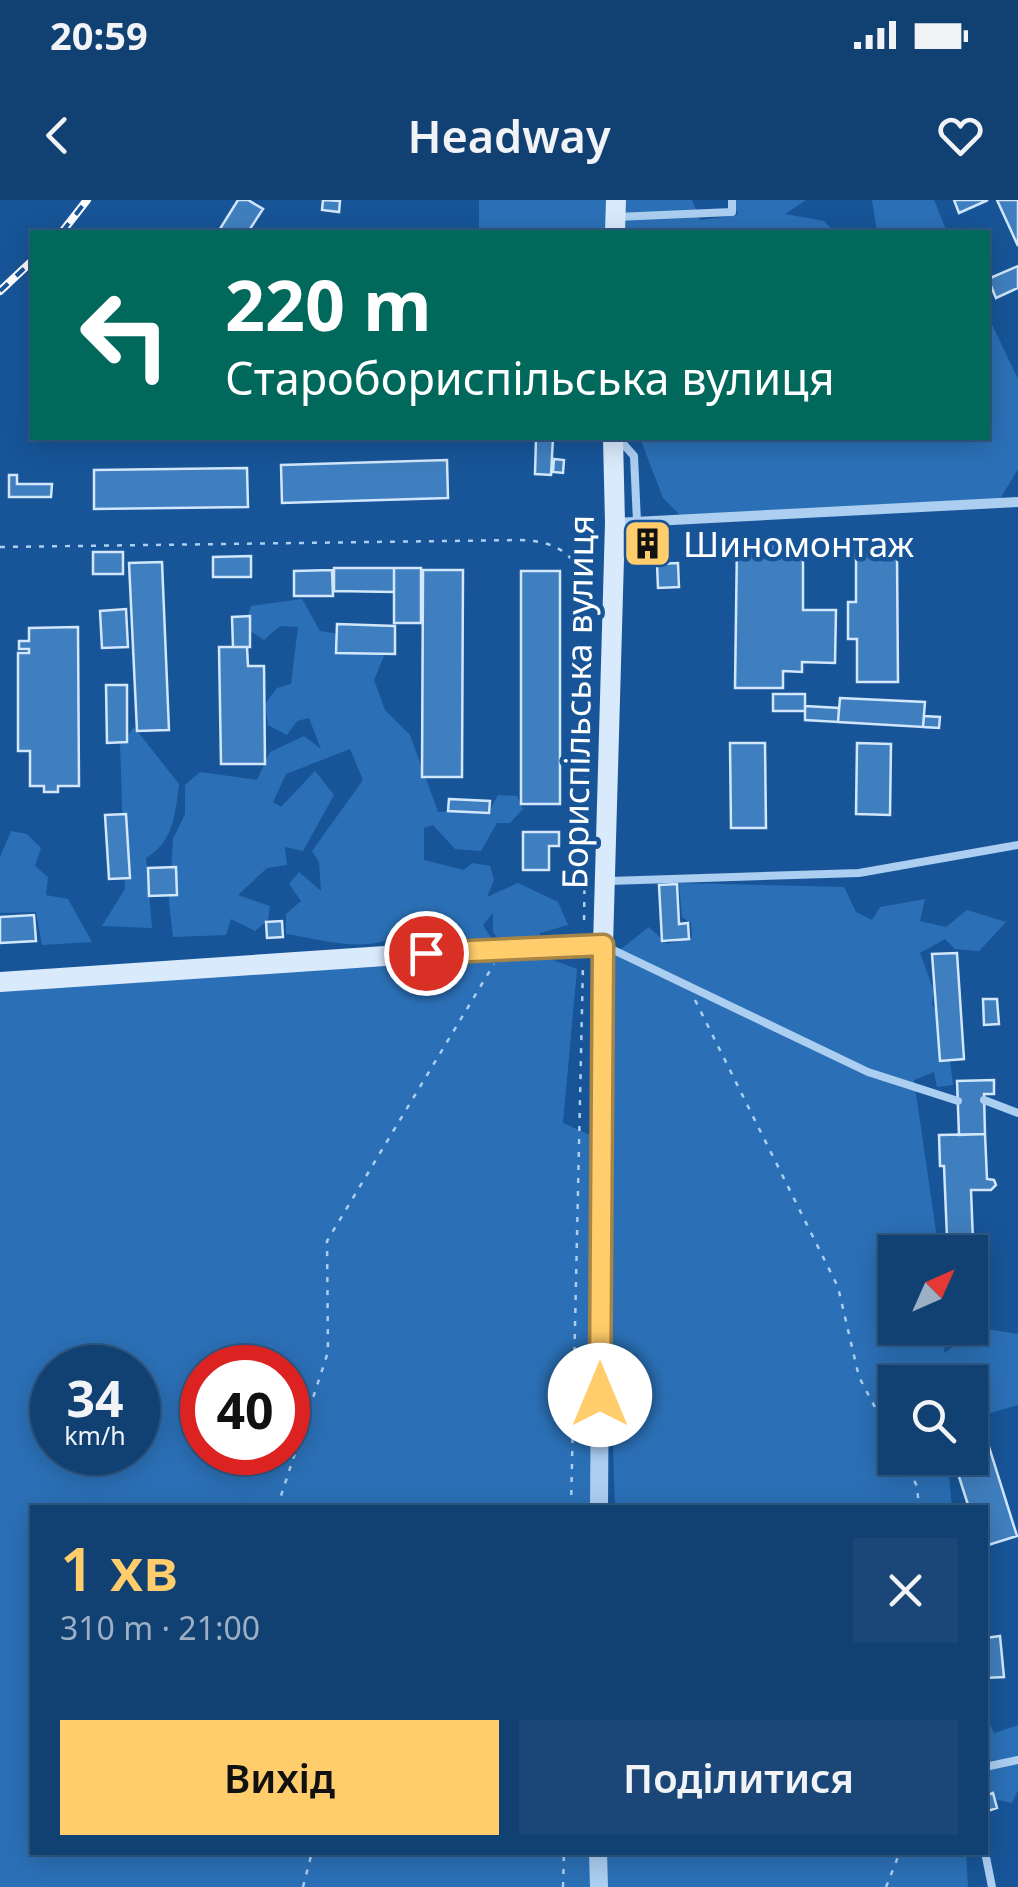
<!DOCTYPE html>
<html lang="uk">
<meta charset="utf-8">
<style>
:root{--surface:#114072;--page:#1a4777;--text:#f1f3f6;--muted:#9cafc4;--line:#305984;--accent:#ffcd6b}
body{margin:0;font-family:"Noto Sans",sans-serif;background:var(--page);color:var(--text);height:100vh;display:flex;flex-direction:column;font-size:38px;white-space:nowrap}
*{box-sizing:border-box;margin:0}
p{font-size:32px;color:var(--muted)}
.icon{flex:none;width:55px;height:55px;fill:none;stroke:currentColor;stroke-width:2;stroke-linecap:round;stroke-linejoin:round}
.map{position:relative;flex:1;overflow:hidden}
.sheet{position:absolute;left:30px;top:1305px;width:958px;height:350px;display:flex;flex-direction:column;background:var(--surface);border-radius:0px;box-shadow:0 5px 25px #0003,0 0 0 2px var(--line)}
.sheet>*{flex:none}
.banner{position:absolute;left:30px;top:30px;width:960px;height:210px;border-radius:0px;box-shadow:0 5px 25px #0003,0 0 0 2px var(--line);background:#00695c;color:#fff;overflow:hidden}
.needle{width:65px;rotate:45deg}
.controls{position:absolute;left:878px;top:1035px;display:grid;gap:20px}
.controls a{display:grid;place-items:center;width:110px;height:110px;border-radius:0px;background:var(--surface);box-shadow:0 5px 25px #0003,0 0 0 2px var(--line);font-size:50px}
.speed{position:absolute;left:30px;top:1145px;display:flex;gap:20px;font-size:50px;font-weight:700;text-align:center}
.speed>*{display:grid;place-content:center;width:130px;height:130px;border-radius:50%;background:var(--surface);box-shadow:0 5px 25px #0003,0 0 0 2px var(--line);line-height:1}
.speed small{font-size:25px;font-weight:400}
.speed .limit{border:15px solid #d22;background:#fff;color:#111}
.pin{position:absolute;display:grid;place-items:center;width:85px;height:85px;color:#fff;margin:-42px;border:5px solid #fff;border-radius:50%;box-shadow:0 2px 10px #0007}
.me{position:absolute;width:110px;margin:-55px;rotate:0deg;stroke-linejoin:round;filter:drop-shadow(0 0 8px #0008)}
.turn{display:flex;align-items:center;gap:35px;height:210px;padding:0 30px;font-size:45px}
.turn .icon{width:130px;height:130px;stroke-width:2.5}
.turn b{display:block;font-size:70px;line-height:85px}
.round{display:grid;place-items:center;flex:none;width:105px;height:105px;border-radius:0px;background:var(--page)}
.head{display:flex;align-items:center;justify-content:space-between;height:170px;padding:0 30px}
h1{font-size:60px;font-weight:600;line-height:75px;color:var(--accent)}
.cta{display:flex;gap:20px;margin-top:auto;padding:20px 30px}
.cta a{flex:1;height:115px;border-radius:0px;background:var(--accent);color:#111;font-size:40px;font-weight:600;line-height:115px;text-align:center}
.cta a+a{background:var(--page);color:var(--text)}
.status{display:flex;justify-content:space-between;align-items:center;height:70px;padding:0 50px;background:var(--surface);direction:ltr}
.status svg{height:28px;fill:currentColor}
header{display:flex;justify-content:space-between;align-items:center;height:130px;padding:0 30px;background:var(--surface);font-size:45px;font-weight:600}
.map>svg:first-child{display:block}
</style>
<div class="status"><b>20:59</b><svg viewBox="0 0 49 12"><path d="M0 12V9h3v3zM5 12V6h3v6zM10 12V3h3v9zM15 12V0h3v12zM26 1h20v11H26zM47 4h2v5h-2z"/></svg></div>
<header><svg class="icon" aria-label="back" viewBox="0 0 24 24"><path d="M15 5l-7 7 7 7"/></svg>Headway<svg class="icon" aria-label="heart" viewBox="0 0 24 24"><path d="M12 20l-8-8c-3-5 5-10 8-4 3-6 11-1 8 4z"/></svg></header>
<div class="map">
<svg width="1018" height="1687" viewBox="0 0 1018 1687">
<rect width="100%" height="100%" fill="#175598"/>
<path fill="#2b70b6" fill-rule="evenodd" d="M479,0H692L700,20L738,15L732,0H806L785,14L824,21L835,32H479Z
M872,0H934L947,32H877Z
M988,116L1018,179V269L1000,299L680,315L663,298L640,238H988Z
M302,399L320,431C344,434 365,441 384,456L374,480L385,510L410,535L438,612L491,608L498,595L517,596L523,609L510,623H497L481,651L455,649L433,625L424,628V660L464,670L472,663L490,666L494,680L487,697L518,683L558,702L568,725L540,733V745H503L493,732V713L483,725L491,738C465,756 425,748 398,736C362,753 325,740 286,734V714L301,701L289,684L299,672L321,691L319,662L312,651L363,580L350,549L286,574L273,602L281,607L315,571L334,595L303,651L285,647L287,665L267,668L238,695L270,706L268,720L255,731L231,719L226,735L173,737L169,702L173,639L185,614V585L200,572L257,580L270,552L304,536L321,549L309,518L297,521L287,535L268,525L265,504L277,488L291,484L298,427L280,426L264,440L244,427L251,406Z
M134,527L179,584C175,615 174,641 146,658L152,728L102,726L125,689L120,545Z
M11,631L27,634L41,648L35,666L48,677L46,695L68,699L92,742L42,745L36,712L0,713V657Z
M679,683L844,687L856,712L872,720L880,707L925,699L920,721L946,727L967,710L1006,722L979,751L955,749L945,739L920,753L934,791L932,804L946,829L953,885L937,887L934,872L914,880L939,1052H895V1128H946L944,1153L981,1128L1018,1134V1205L970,1219V1182H895V1258H947L952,1307H615L606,1032L608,759L649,727L667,744L692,737L691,723L682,717Z
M548,758L577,769L563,923L597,938L607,1307L32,1308V1652H966L968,1687H0V787ZM52,1168H138V1252H52ZM202,1168H288V1252H202Z
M985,1514L994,1533L1018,1525V1590L1012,1603L985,1597Z"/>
<path fill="#407fbf" stroke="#d2e7fc" stroke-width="2.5" d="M238,0H248L263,9L248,32H218Z
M323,0L340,1L339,12L322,10Z
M954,0H988L959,13Z
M997,0H1018V46Z
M1018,66V88L996,98L988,79Z
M536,238H553L551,275L535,274Z
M554,259L564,260L563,273L553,272Z
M447,260L448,298L282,303L281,265Z
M247,268L248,307L94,309V270Z
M9,275H17V284H52L51,297H9Z
M641,334L656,335V352L640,351Z
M737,343H789V356L803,357V410H836L835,463L802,462V472L783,471V488H735Z
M93,352H123V374H93Z
M856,354H897L898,482H857V439H848V402H856Z
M251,356V377H213V357Z
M162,362L169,530L137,531L129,363Z
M678,363L679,387L658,388L657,364Z
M334,368H394V392L334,391Z
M394,368H421V423H394Z
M332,370L333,396H294V371Z
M423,370H463L462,577H422Z
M521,371H560V604H521Z
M126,409L128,447L102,448L100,411Z
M250,416V447H233L232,417Z
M337,424L395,426V454L336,453Z
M78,427L79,586H58V592H44V586H30V551H18V453H29V449H19V441H29V428Z
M219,447H247L248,466H264L265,564H221Z
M106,485H127V542L107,543Z
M773,494H805V511H773Z
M840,498L925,502L923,527L838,522Z
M805,506L839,508L838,522L805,520Z
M924,516L940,517L939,528L923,527Z
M730,543H765L766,628H731Z
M857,543L891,544L890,615L856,614Z
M449,599L490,601L489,613L448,611Z
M126,614L130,678L109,679L105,615Z
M523,632H559V646H549V670H523Z
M176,667L177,695L149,696L148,668Z
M677,684L679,724L688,723L689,739L662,741L659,685Z
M34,715L36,741L0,743V717Z
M282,721L283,737L267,738L266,722Z
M957,753L964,859L940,861L932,754Z
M983,799H997L999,824L984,825Z
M994,880V894H984L985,934L959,935L957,881Z
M985,934L987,979L994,980L996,985L991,990H971L973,1041L956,1042L955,1038H947L944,966H940L939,935Z
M980,1218L1017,1336L985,1346V1308H969L953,1258H970V1221Z
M1000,1436L1004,1477L985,1478V1438Z
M993,1593L997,1608L985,1612V1596Z"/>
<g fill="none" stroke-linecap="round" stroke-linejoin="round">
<path stroke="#abcef1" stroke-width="2.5" stroke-dasharray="5 8" stroke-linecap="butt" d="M0,347L520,340C565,341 582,361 588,404L584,726
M695,800L838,1087L859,1177L895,1245
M902,1258L917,1286L919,1308
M277,1308L328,1152L327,1041L494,764
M571,1308L583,764
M303,1687L312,1652
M563,1687L564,1652
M886,1687L900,1652"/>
<path stroke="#abcef1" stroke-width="8" d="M616,17L732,12V0
M618,238L634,256L637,322
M609,681L859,673L1018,645
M603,745L868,872L958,901
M984,900L1018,913
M985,1567L1018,1560
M985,1652L992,1687"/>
<path stroke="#abcef1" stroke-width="10" d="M615,323L1018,302"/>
<path stroke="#abcef1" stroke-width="18" d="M599,1308L603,745
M598,1652L599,1687"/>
<path stroke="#d9eafc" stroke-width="20" d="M615,32L616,0
M0,782L504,748L603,745L615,323L613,238"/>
<defs>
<path id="rail" d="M62,32L87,0
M0,91L32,61"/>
</defs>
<use href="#rail" stroke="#fff" stroke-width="8"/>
<use href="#rail" stroke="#175598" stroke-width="4" stroke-dasharray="11" stroke-linecap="butt"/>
</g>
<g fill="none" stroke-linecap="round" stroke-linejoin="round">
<defs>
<path id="route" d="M426,753L603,745L600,1195"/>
</defs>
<use href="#route" stroke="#a68546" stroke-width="25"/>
<use href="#route" stroke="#ffcd6b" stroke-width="18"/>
</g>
<defs>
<symbol id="building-square" viewBox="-11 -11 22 22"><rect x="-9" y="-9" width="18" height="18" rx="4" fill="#ffcd6b" stroke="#175598"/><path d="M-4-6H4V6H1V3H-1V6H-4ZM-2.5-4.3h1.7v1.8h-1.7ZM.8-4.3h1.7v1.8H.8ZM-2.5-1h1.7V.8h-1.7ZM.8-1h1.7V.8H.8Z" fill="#111"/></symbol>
</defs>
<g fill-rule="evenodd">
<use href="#building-square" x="620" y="316" width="55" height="55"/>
</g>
<g text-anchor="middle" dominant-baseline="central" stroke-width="9" stroke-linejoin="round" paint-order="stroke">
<g font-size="35" fill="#fff" stroke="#175598" text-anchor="start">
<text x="683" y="343">Шиномонтаж</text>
</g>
<g font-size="35" fill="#fff" stroke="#175598">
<text transform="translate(577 502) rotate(-89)">Бориспільська вулиця</text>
</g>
</g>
</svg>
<div class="controls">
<a><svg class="needle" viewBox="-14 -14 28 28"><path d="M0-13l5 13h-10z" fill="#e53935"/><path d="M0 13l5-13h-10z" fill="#9cafc4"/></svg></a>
<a><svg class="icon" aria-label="search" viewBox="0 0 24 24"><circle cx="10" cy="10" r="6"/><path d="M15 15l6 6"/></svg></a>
</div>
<div class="speed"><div>34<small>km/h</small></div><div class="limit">40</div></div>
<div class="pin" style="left:426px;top:753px;background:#d93025"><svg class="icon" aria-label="arrive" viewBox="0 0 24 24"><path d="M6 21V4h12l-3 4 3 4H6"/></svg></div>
<svg class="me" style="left:600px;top:1195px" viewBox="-20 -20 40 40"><circle r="19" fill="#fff"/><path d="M0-13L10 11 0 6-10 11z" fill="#ffcd6b"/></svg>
<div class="banner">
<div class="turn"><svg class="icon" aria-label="left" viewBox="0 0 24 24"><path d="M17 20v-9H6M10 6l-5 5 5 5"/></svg><div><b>220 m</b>Старобориспільська вулиця</div></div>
</div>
<section class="sheet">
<div class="head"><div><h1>1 хв</h1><p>310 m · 21:00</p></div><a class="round"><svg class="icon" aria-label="close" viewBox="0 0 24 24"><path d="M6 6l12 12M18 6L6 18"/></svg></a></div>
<div class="cta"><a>Вихід</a><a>Поділитися</a></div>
</section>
</div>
